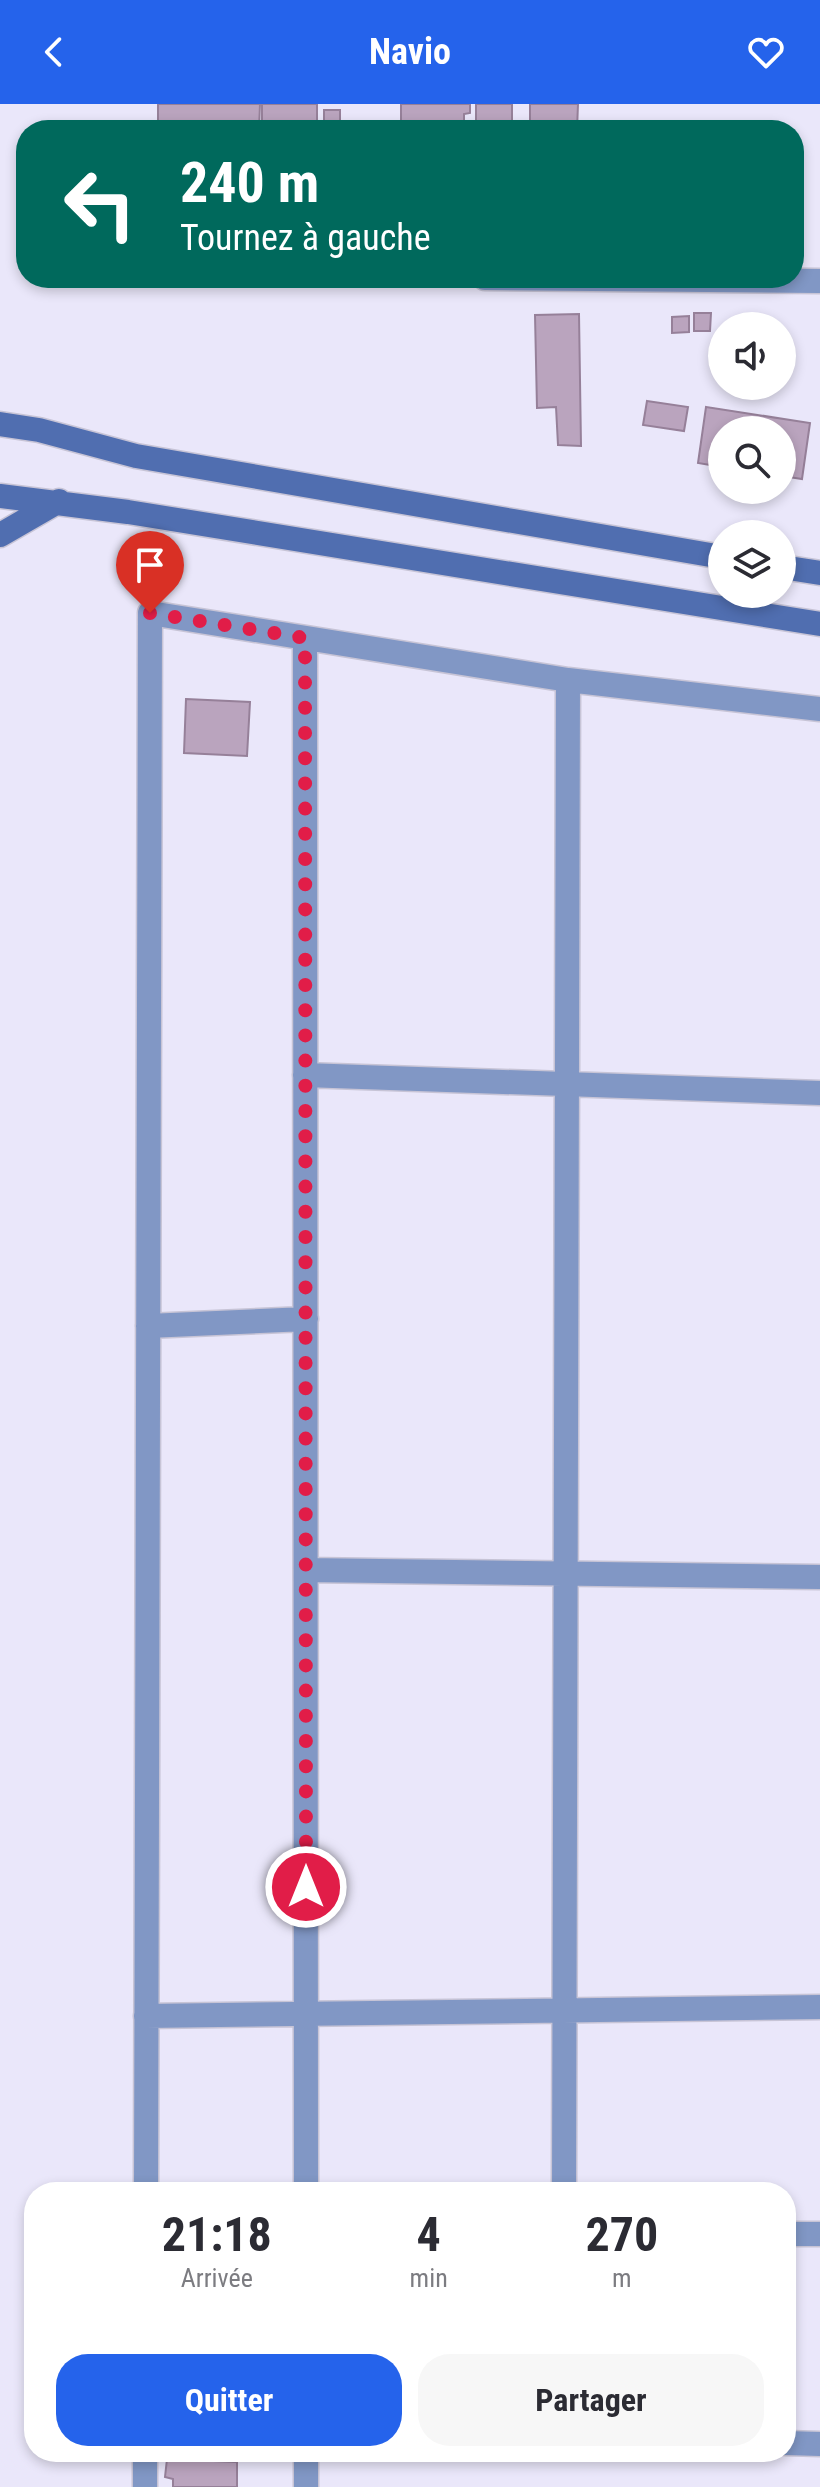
<!DOCTYPE html>
<html lang="fr">
<meta charset="utf-8">
<style>
:root{--surface:#fff;--page:#f7f7f7;--text:#2b2b33;--muted:#7c7c81;--accent:#2563eb}
body{margin:0;font-family:"Roboto Condensed",sans-serif;background:var(--page);color:var(--text);height:100vh;display:flex;flex-direction:column;font-size:30px;white-space:nowrap}
*{box-sizing:border-box;margin:0}
p{font-size:26px;color:var(--muted)}
.icon{flex:none;width:44px;height:44px;fill:none;stroke:currentColor;stroke-width:2;stroke-linecap:round;stroke-linejoin:round}
.map{position:relative;flex:1;overflow:hidden}
.details{position:absolute;left:24px;top:2078px;width:772px;height:280px;display:flex;flex-direction:column;background:var(--surface);border-radius:32px;box-shadow:0 4px 12px #0003}
.details>*{flex:none}
.top-card{position:absolute;left:16px;top:16px;width:788px;height:168px;border-radius:32px;box-shadow:0 4px 12px #0003;background:#00695c;color:#fff;overflow:hidden}
.fabs{position:absolute;left:708px;top:208px;display:grid;gap:16px}
.fabs a{display:grid;place-items:center;width:88px;height:88px;border-radius:50%;background:var(--surface);box-shadow:0 4px 12px #0003;font-size:40px}
.pin{position:absolute;display:grid;place-items:center;width:68px;height:68px;color:#fff;margin:-82px -34px;border-radius:50% 50% 50% 0;rotate:-45deg;box-shadow:0 0 8px #0007}
.pin .icon{rotate:45deg}
.me{position:absolute;width:88px;margin:-44px;rotate:0deg;stroke-linejoin:round;filter:drop-shadow(0 0 6px #0008)}
.turn{display:flex;align-items:center;gap:28px;height:168px;padding:0 32px;font-size:36px}
.turn .icon{width:104px;height:104px;stroke-width:2.5}
.turn b{display:block;font-size:56px;line-height:68px}
.eta{display:flex;justify-content:space-evenly;align-items:center;height:136px;text-align:center}
.eta b{font-size:48px;font-weight:700;line-height:56px}
.cta{display:flex;gap:16px;margin-top:auto;padding:16px 32px}
.cta a{flex:1;height:92px;border-radius:32px;background:var(--accent);color:#fff;font-size:32px;font-weight:700;line-height:92px;text-align:center}
.cta a+a{background:var(--page);color:var(--text)}
header{display:flex;justify-content:space-between;align-items:center;height:104px;padding:0 32px;background:var(--accent);color:#fff;font-size:36px;font-weight:700}
.map>svg:first-child{display:block}
</style>
<header><svg class="icon" aria-label="back" viewBox="0 0 24 24"><path d="M15 5l-7 7 7 7"/></svg>Navio<svg class="icon" aria-label="heart" viewBox="0 0 24 24"><path d="M12 20l-8-8c-3-5 5-10 8-4 3-6 11-1 8 4z"/></svg></header>
<div class="map">
<svg width="820" height="2383" viewBox="0 0 820 2383">
<rect width="100%" height="100%" fill="#eae7fa"/>
<path fill="#baa4be" stroke="#968099" stroke-width="2" d="M158,0H260L259,26H158Z
M262,0H317V26H262Z
M401,0H470V9L464,10V26H417V17H401Z
M476,0H512V26H476Z
M530,0H578L577,26H530Z
M324,6H340V26H324Z
M694,209H711L710,227H694Z
M579,210L581,342L558,341L556,303L537,304L535,211Z
M689,212V228L672,229V213Z
M647,297L688,303L684,327L643,321Z
M706,303L810,319L802,375L782,372V326H722V363L698,359Z
M186,595L250,598L247,652L184,649Z
M167,2355L237,2358V2383H173V2375L165,2373Z"/>
<g fill="none" stroke-linecap="round" stroke-linejoin="round">
<defs>
<path id="street" d="M485,174L820,177
M305,534L306,2088
M305,971L820,989
M148,1222L306,1215
M306,1466L820,1473
M146,1912L820,1903
M146,2088L150,509L568,576L820,605
M564,2088L568,576
M786,2130H820
M786,2339L820,2340
M145,2383V2348
M306,2383V2348"/>
<path id="secondary" d="M0,320L39,326L136,352L722,453
M0,392L128,408L820,520
M0,431L59,397
M782,463L820,469"/>
</defs>
<use href="#street" stroke="#c7c4d6" stroke-width="27"/>
<use href="#secondary" stroke="#c7c4d6" stroke-width="27"/>
<use href="#street" stroke="#8197c5" stroke-width="24"/>
<use href="#secondary" stroke="#506eb0" stroke-width="24"/>
</g>
<g fill="none" stroke-linecap="round" stroke-linejoin="round">
<path stroke="#e11d48" stroke-width="14" stroke-dasharray="0 25.2" d="M150,509L305,534L306,1783"/>
</g>
</svg>
<div class="fabs">
<a><svg class="icon" aria-label="sound" viewBox="0 0 24 24"><path d="M4 9h4l5-4v14l-5-4H4zM17 9q2 3 0 6"/></svg></a>
<a><svg class="icon" aria-label="search" viewBox="0 0 24 24"><circle cx="10" cy="10" r="6"/><path d="M15 15l6 6"/></svg></a>
<a><svg class="icon" aria-label="layers" viewBox="0 0 24 24"><path d="M12 4l9 5-9 5-9-5zM3 14l9 5 9-5"/></svg></a>
</div>
<div class="pin" style="left:150px;top:509px;background:#d93025"><svg class="icon" aria-label="arrive" viewBox="0 0 24 24"><path d="M6 21V4h12l-3 4 3 4H6"/></svg></div>
<svg class="me" style="left:306px;top:1783px" viewBox="-20 -20 40 40"><circle r="17" fill="#e11d48" stroke="#fff" stroke-width="3"/><path d="M0-11L8 9 0 5-8 9z" fill="#fff"/></svg>
<div class="top-card">
<div class="turn"><svg class="icon" aria-label="left" viewBox="0 0 24 24"><path d="M17 20v-9H6M10 6l-5 5 5 5"/></svg><div><b>240 m</b>Tournez à gauche</div></div>
</div>
<section class="details">
<div class="eta">
<div><b>21:18</b><p>Arrivée</p></div>
<div><b>4</b><p>min</p></div>
<div><b>270</b><p>m</p></div>
</div>
<div class="cta"><a>Quitter</a><a>Partager</a></div>
</section>
</div>
